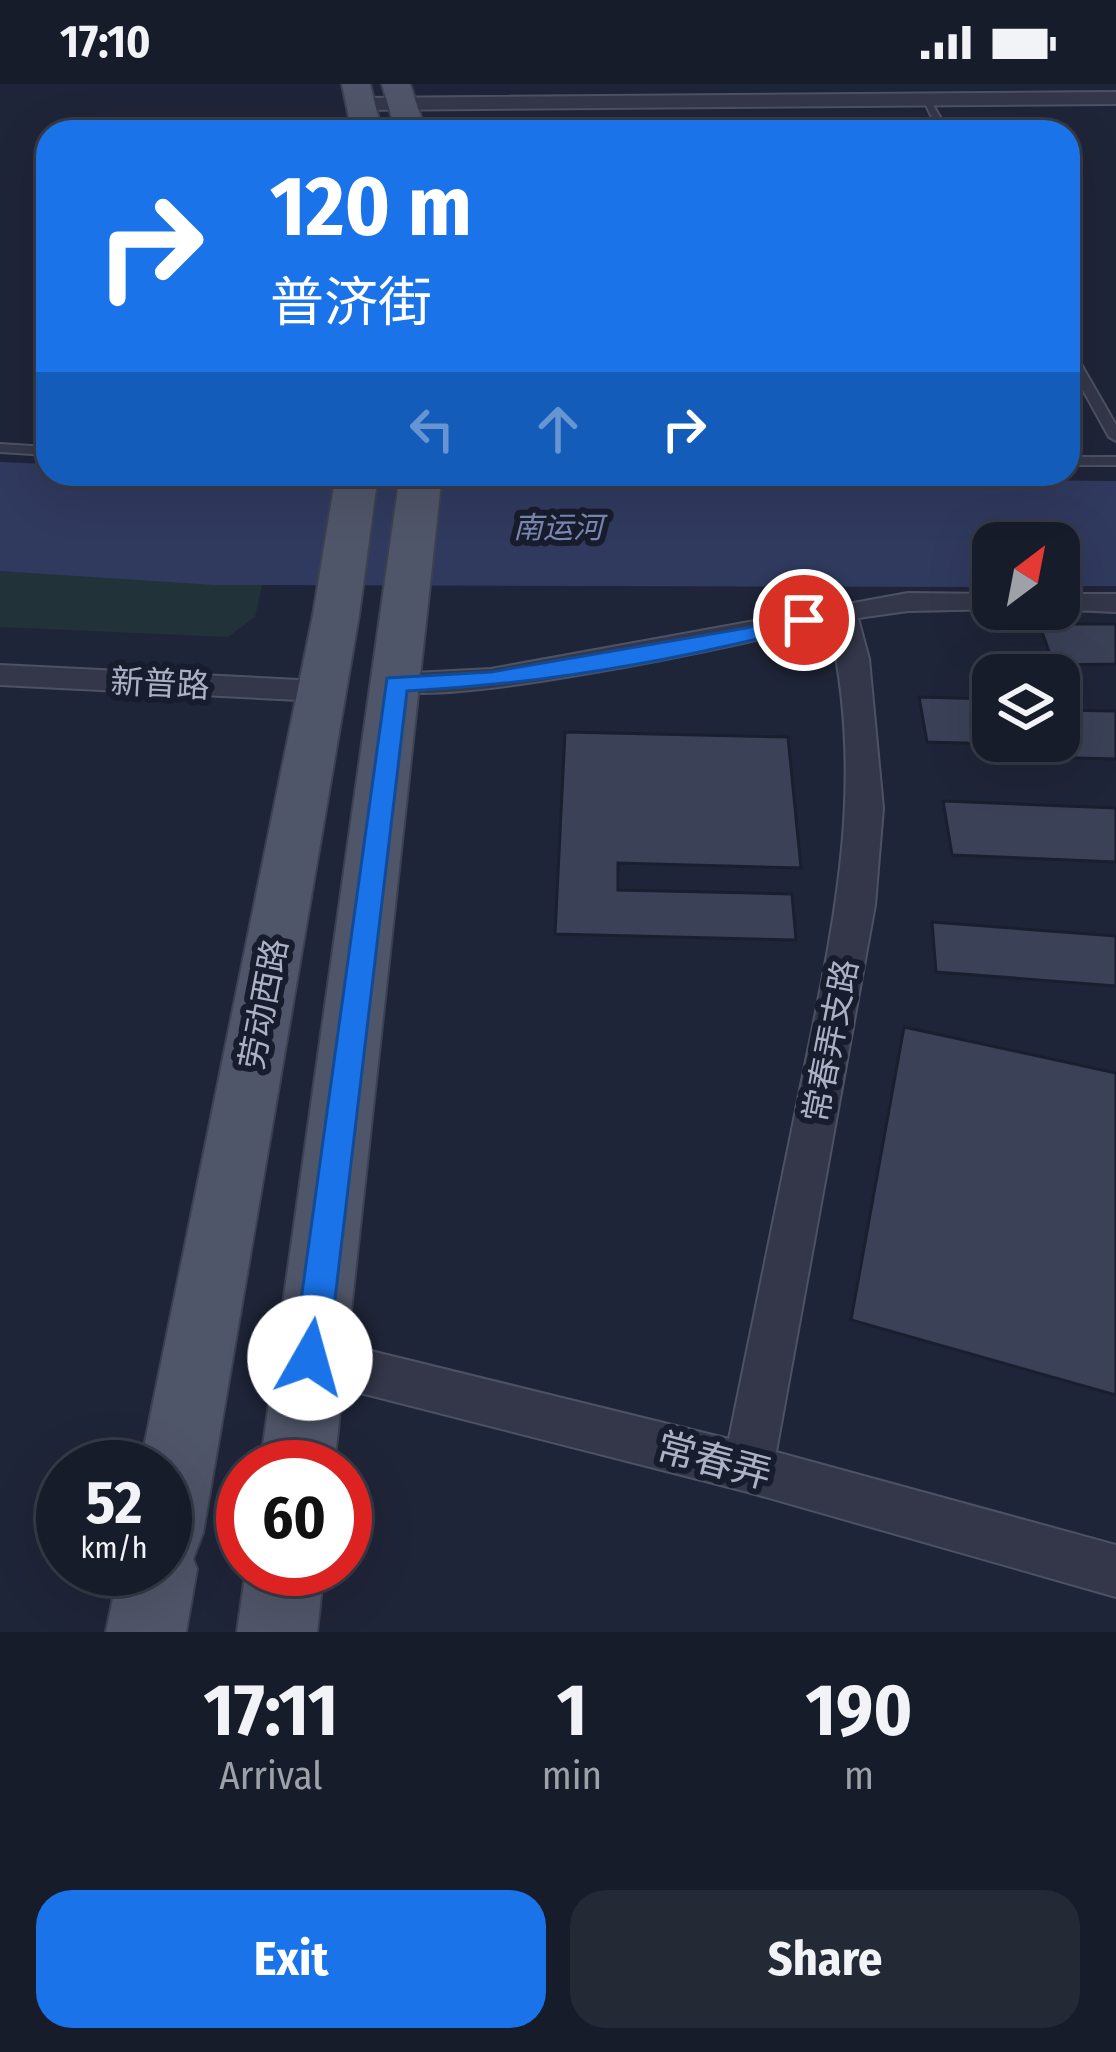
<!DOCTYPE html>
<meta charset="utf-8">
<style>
:root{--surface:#171c2a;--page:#242936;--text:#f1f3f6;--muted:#9ea1a8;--line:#363a47;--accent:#1a73e8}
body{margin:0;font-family:"Fira Sans Condensed","Noto Sans SC",sans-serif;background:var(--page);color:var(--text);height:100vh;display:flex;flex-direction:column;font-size:45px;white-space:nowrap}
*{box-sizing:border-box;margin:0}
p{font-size:39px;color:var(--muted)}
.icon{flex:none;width:66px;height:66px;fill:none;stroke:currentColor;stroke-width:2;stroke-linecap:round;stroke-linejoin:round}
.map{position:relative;height:1548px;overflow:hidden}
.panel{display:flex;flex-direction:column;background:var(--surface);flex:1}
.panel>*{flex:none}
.top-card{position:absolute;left:36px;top:36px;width:1044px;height:366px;border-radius:36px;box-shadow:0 12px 48px #0002,0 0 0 3px var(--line);background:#1a73e8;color:#fff;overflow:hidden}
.needle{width:78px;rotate:32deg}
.controls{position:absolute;left:972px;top:438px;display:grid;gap:24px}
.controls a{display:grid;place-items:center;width:108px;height:108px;border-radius:24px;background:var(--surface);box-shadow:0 12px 48px #0002,0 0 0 3px var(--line);font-size:60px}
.speed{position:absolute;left:36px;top:1356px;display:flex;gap:24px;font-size:60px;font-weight:700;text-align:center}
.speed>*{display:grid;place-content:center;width:156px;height:156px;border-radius:50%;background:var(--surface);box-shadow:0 12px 48px #0002,0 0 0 3px var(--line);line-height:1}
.speed small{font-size:30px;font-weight:400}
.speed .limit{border:18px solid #d22;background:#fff;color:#111}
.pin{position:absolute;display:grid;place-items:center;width:102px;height:102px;color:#fff;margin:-51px;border:6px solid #fff;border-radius:50%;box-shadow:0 3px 12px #0007}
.me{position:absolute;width:132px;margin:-66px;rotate:7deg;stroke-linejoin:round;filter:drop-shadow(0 0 9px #0008)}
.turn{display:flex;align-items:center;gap:42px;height:252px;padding:0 36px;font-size:54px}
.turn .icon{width:156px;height:156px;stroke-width:2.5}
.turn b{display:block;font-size:84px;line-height:102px}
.lanes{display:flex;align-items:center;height:114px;padding:0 36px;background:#0003;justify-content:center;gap:60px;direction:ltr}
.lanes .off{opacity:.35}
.eta{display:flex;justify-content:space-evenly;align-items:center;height:204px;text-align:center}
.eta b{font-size:72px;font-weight:700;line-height:84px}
.cta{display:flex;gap:24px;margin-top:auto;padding:24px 36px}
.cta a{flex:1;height:138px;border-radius:36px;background:var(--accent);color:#fff;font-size:48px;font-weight:700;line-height:138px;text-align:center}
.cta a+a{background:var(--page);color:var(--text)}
.status{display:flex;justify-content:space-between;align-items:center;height:84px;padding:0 60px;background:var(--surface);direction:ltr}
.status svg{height:33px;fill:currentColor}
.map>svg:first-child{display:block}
</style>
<div class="status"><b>17:10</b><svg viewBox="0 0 49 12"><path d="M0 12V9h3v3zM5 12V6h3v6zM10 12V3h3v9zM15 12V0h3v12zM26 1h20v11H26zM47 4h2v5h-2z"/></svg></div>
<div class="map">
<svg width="1116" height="1548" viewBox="0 0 1116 1548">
<rect width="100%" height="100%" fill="#1f2538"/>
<path fill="#213239" d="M0,487L262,501L255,533L228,553L0,543Z"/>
<path fill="#303a5e" d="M0,378L48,380V390L1116,397V502H1059V459H993V503L214,501L0,487Z"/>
<path fill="#3b4258" stroke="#1a1f2f" stroke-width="3" d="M1039,540H1116V580L1054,581Z
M919,613L993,615V657H1036L1037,661L927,658Z
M1059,626L1116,627V675L1040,673L1036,657H1059Z
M565,648L788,653L801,784L618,779V806L792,810L796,856L555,850Z
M943,717L1116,724V778L952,771Z
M932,838L1116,852V902L936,888Z
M904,943L1116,989V1311L851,1236Z"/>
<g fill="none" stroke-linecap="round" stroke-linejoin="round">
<defs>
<path id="lane" d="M921,11H927L949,48H939Z
M1068,264L1074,268L1116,341V357L1109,353L1068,279Z
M0,360L48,363V371L0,368Z
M1068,373H1116V381H1068Z"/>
<path id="street" d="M1116,8V20L359,26L349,20L359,14Z
M908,509L993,510V525H1004L908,527L858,534L869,575L883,724L875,821L776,1368L1116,1461V1513L748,1408L310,1296L293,1289L286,1274L293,1259L310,1252L729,1355C752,1242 775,1129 798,1016C831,853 868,706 829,539C772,554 405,636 379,600L395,590L491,585Z
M1059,510H1116V528L1048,525H1059Z
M0,581L319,597L335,607L319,617L0,601Z"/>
<path id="primary" d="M342,0H370L382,48H352Z
M382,0H410L426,48H396Z
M336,390H378L359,531L203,1449L193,1475L197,1485L186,1548H106L119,1485H165V1383H140L313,531Z
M400,390H442L334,1383H260Z
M246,1485H324L317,1548H237Z"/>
</defs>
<use href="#lane" stroke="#4d5263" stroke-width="4"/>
<use href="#street" stroke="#4d5263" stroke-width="4"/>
<use href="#primary" stroke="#3c4152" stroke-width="4"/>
<use href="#lane" fill="#333749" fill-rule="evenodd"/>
<use href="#street" fill="#333749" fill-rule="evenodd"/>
<use href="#primary" fill="#505669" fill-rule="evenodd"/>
</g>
<path fill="#1a73e8" stroke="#114b97" stroke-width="3" d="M804,529L812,531V541C681,576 542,600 407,607L328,1274L323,1286L310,1291L298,1286L293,1274L387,594L491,588L746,544Z"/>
<g text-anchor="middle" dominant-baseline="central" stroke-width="12" stroke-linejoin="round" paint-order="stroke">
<g font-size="30" font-style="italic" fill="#7b88b3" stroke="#181d2d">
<text x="558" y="444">南运河</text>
</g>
<g font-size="33" fill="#adb1c5" stroke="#181d2d">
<text transform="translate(160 600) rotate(3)">新普路</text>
<text transform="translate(264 920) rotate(-79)">劳动西路</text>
<text transform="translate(831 957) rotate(-79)">常春弄支路</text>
</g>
<g font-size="39" fill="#adb1c5" stroke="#181d2d">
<text transform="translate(714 1377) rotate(15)">常春弄</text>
</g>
</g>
</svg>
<div class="controls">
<a><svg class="needle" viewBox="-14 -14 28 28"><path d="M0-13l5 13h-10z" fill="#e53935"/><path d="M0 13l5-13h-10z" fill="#9ea1a8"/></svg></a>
<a><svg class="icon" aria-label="layers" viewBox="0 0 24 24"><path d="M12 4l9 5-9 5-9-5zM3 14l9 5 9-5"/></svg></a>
</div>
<div class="speed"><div>52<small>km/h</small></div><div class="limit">60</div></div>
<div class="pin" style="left:804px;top:536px;background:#d93025"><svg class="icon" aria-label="arrive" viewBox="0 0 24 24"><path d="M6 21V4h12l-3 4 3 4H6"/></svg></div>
<svg class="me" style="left:310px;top:1274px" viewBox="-20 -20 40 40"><circle r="19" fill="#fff"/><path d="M0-13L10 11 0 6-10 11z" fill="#1a73e8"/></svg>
<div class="top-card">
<div class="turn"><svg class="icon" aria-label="right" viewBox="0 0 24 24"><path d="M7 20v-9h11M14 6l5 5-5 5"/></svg><div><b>120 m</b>普济街</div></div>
<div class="lanes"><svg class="icon off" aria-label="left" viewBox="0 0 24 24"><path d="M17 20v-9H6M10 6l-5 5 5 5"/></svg><svg class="icon off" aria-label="ahead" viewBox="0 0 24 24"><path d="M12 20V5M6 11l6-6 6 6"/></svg><svg class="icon" aria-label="right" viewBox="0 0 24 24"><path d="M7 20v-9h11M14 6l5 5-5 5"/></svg></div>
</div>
</div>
<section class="panel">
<div class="eta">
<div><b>17:11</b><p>Arrival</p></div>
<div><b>1</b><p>min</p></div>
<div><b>190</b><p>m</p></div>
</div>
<div class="cta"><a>Exit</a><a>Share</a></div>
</section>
